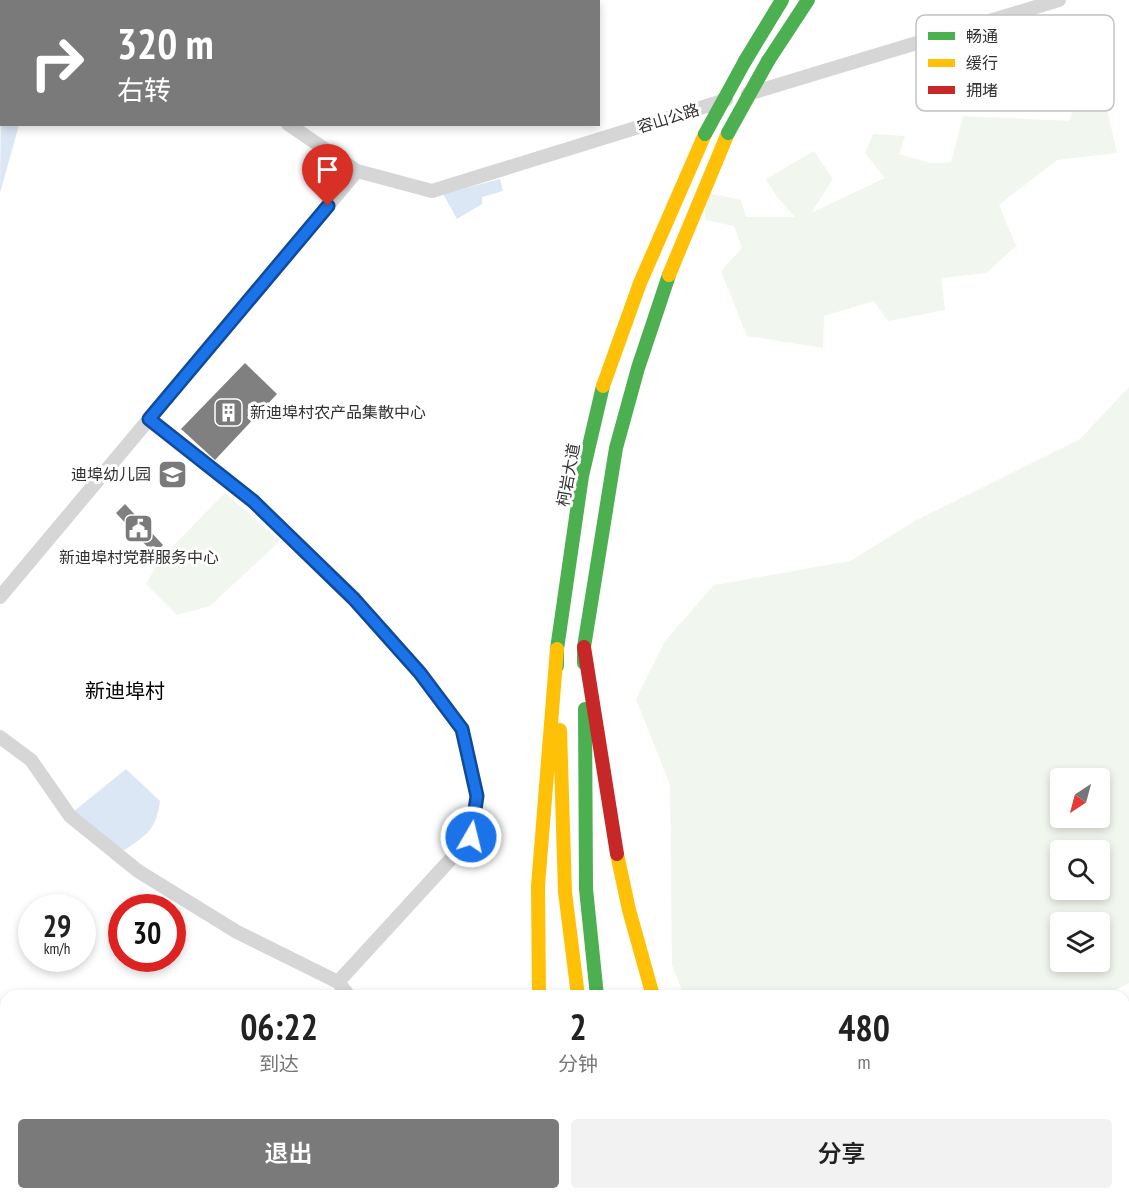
<!DOCTYPE html>
<html lang="zh">
<meta charset="utf-8">
<style>
:root{--surface:#fff;--page:#f2f2f2;--text:#222;--muted:#767676;--accent:#7a7a7a}
body{margin:0;font-family:"PT Sans Narrow","Noto Sans SC",sans-serif;background:var(--page);color:var(--text);height:100vh;display:flex;flex-direction:column;font-size:22px;white-space:nowrap}
*{box-sizing:border-box;margin:0}
p{font-size:20px;color:var(--muted)}
.icon{flex:none;width:33px;height:33px;fill:none;stroke:currentColor;stroke-width:2;stroke-linecap:round;stroke-linejoin:round}
.map{position:relative;flex:1;overflow:hidden}
.panel{position:absolute;left:0px;top:990px;width:1130px;height:210px;display:flex;flex-direction:column;background:var(--surface);border-radius:18px 18px 0 0;box-shadow:0 3px 9px #0003}
.panel>*{flex:none}
.top-card{position:absolute;left:0px;top:0px;width:600px;height:126px;box-shadow:0 3px 9px #0003;background:#7a7a7a;color:#fff;overflow:hidden}
.needle{width:39px;rotate:216deg}
.buttons{position:absolute;left:1050px;top:768px;display:grid;gap:12px}
.buttons a{display:grid;place-items:center;width:60px;height:60px;border-radius:6px;background:var(--surface);box-shadow:0 3px 9px #0003;font-size:30px}
.speed{position:absolute;left:18px;top:894px;display:flex;gap:12px;font-size:30px;font-weight:700;text-align:center}
.speed>*{display:grid;place-content:center;width:78px;height:78px;border-radius:50%;background:var(--surface);box-shadow:0 3px 9px #0003;line-height:1}
.speed small{font-size:15px;font-weight:400}
.speed .limit{border:9px solid #d22;background:#fff;color:#111}
.pin{position:absolute;display:grid;place-items:center;width:51px;height:51px;color:#fff;margin:-62px -26px;border-radius:50% 50% 50% 0;rotate:-45deg;box-shadow:0 0 6px #0007}
.pin .icon{rotate:45deg}
.me{position:absolute;width:66px;margin:-33px;rotate:8deg;stroke-linejoin:round;filter:drop-shadow(0 0 4px #0008)}
.turn{display:flex;align-items:center;gap:21px;height:126px;padding:0 18px;font-size:27px}
.turn .icon{width:78px;height:78px;stroke-width:2.5}
.turn b{display:block;font-size:42px;line-height:51px}
.eta{display:flex;justify-content:space-evenly;align-items:center;height:102px;text-align:center}
.eta b{font-size:36px;font-weight:600;line-height:42px}
.cta{display:flex;gap:12px;margin-top:auto;padding:12px 18px}
.cta a{flex:1;height:69px;border-radius:6px;background:var(--accent);color:#fff;font-size:24px;font-weight:600;line-height:69px;text-align:center}
.cta a+a{background:var(--page);color:var(--text)}
.map>svg:first-child{display:block}
</style>
<div class="map">
<svg width="1129" height="1200" viewBox="0 0 1129 1200">
<rect width="100%" height="100%" fill="#fff"/>
<path fill="#f1f6ee" fill-rule="evenodd" d="M1076,103L1106,105L1117,153L1057,160L999,205L1016,246L986,273L941,278L945,310L888,321L874,301L824,316L823,348L747,336L721,271L742,248L734,226L705,220L704,192L741,200L746,217H795L777,197L766,179L814,151L833,179L811,213L885,178L865,153L873,134L905,136L899,154L930,163L951,162L963,116L1069,121Z
M1129,387V983L1104,996H684L672,965L670,785L636,699L665,641L714,585L850,561L915,521L1080,439ZM1060,778H1100V818H1060ZM1060,850H1100V890H1060ZM1060,922H1100V962H1060Z
M225,493L280,541L210,606L177,615L146,584L160,559Z
M0,1102H6V1194H480L495,1200H0Z"/>
<path fill="#dbe7f4" d="M1,88L2,124L19,125L0,193Z
M500,179L503,191L482,197V204L457,219L443,194Z
M126,769L160,801C156,831 146,835 123,851L73,812Z"/>
<path fill="#808080" d="M245,363L277,394L215,460L181,429Z
M125,504L163,545L154,554L116,513Z"/>
<g fill="none" stroke-linecap="round" stroke-linejoin="round">
<path stroke="#d6d6d6" stroke-width="14" d="M102,0L105,2
M18,2V0
M0,69L2,63
M748,94L1059,0
M288,124L357,171L432,191L726,100
M0,597L357,171
M0,737L31,760L70,816L138,871L237,932L338,982L471,837L477,796L462,729L420,673L354,599L253,501L149,419
M338,982L349,996
M654,1194L658,1200"/>
<path stroke="#4caf50" stroke-width="14" d="M745,61L782,0
M768,61L808,0
M584,663V647L616,448L638,368L669,275
M557,666V649L582,476L603,386
M585,709L586,889L597,996
M545,1194L546,1200
M620,1194L621,1200
M743,1194L749,1200"/>
<path stroke="#ffc107" stroke-width="14" d="M669,275L728,133
M603,386L640,283L705,134
M560,730L565,892L578,996
M617,854L629,910L653,996
M539,996L538,886L557,649
M1124,1054L1129,1051
M669,1200L689,1194
M771,1200L789,1194"/>
<path stroke="#c62828" stroke-width="14" d="M584,647L617,854
M1124,1018L1129,1015
M602,1194L603,1200"/>
<path stroke="#4caf50" stroke-width="14" d="M728,133L768,61
M705,134L745,61"/>
</g>
<g fill="none" stroke-linecap="round" stroke-linejoin="round">
<defs>
<path id="route" d="M328,206L149,419L253,501L354,599L420,673L462,729L477,796L471,837"/>
</defs>
<use href="#route" stroke="#114b97" stroke-width="15"/>
<use href="#route" stroke="#1a73e8" stroke-width="10"/>
</g>
<defs>
<symbol id="building-square" viewBox="-11 -11 22 22"><rect x="-9" y="-9" width="18" height="18" rx="4" fill="#7a7a7a" stroke="#fff"/><path d="M-4-6H4V6H1V3H-1V6H-4ZM-2.5-4.3h1.7v1.8h-1.7ZM.8-4.3h1.7v1.8H.8ZM-2.5-1h1.7V.8h-1.7ZM.8-1h1.7V.8H.8Z" fill="#fff"/></symbol>
<symbol id="school-square" viewBox="-11 -11 22 22"><rect x="-9" y="-9" width="18" height="18" rx="4" fill="#7a7a7a" stroke="#fff"/><path d="M0-5L7-2L0 1L-7-2ZM-4 1L0 2.5L4 1V4Q0 6-4 4Z" fill="#fff"/></symbol>
<symbol id="civic-square" viewBox="-11 -11 22 22"><rect x="-9" y="-9" width="18" height="18" rx="4" fill="#7a7a7a" stroke="#fff"/><path d="M-.6-6.5H3V-4.5H.6V-3L4-1V1h2V6H-6V1h2V-1L-.6-3ZM-1.2 2.5V6h2.4V2.5Z" fill="#fff"/></symbol>
</defs>
<g fill-rule="evenodd">
<use href="#building-square" x="212" y="396" width="33" height="33"/>
<use href="#school-square" x="156" y="458" width="33" height="33"/>
<use href="#civic-square" x="122" y="512" width="33" height="33"/>
</g>
<g text-anchor="middle" dominant-baseline="central" stroke-width="6" stroke-linejoin="round" paint-order="stroke">
<g font-size="16" fill="#323232" stroke="#fff">
<text transform="translate(668 118) rotate(-17)">容山公路</text>
<text transform="translate(568 475) rotate(-80)">柯岩大道</text>
</g>
<g font-size="16" fill="#323232" stroke="#fff" text-anchor="start">
<text x="250" y="412">新迪埠村农产品集散中心</text>
<text x="151" y="474" text-anchor="end">迪埠幼儿园</text>
<text x="139" y="557" text-anchor="middle">新迪埠村党群服务中心</text>
</g>
<g font-size="20" fill="#000" stroke="#fff">
<text x="125" y="691">新迪埠村</text>
</g>
</g>
<rect x="916" y="15" width="198" height="96" rx="9" fill="#fff" stroke="#c2c2c2" stroke-width="1.5"/>
<rect x="928" y="32" width="27" height="8" fill="#4caf50"/>
<rect x="928" y="59" width="27" height="8" fill="#ffc107"/>
<rect x="928" y="86" width="27" height="8" fill="#c62828"/>
<g font-size="16" fill="#323232">
<text x="966" y="42">畅通</text>
<text x="966" y="69">缓行</text>
<text x="966" y="96">拥堵</text>
</g>
</svg>
<div class="buttons">
<a><svg class="needle" viewBox="-14 -14 28 28"><path d="M0-13l5 13h-10z" fill="#e53935"/><path d="M0 13l5-13h-10z" fill="#767676"/></svg></a>
<a><svg class="icon" aria-label="search" viewBox="0 0 24 24"><circle cx="10" cy="10" r="6"/><path d="M15 15l6 6"/></svg></a>
<a><svg class="icon" aria-label="layers" viewBox="0 0 24 24"><path d="M12 4l9 5-9 5-9-5zM3 14l9 5 9-5"/></svg></a>
</div>
<div class="speed"><div>29<small>km/h</small></div><div class="limit">30</div></div>
<div class="pin" style="left:328px;top:206px;background:#d93025"><svg class="icon" aria-label="arrive" viewBox="0 0 24 24"><path d="M6 21V4h12l-3 4 3 4H6"/></svg></div>
<svg class="me" style="left:471px;top:837px" viewBox="-20 -20 40 40"><circle r="17" fill="#1a73e8" stroke="#fff" stroke-width="3"/><path d="M0-11L8 9 0 5-8 9z" fill="#fff"/></svg>
<div class="top-card">
<div class="turn"><svg class="icon" aria-label="right" viewBox="0 0 24 24"><path d="M7 20v-9h11M14 6l5 5-5 5"/></svg><div><b>320 m</b>右转</div></div>
</div>
<section class="panel">
<div class="eta">
<div><b>06:22</b><p>到达</p></div>
<div><b>2</b><p>分钟</p></div>
<div><b>480</b><p>m</p></div>
</div>
<div class="cta"><a>退出</a><a>分享</a></div>
</section>
</div>
